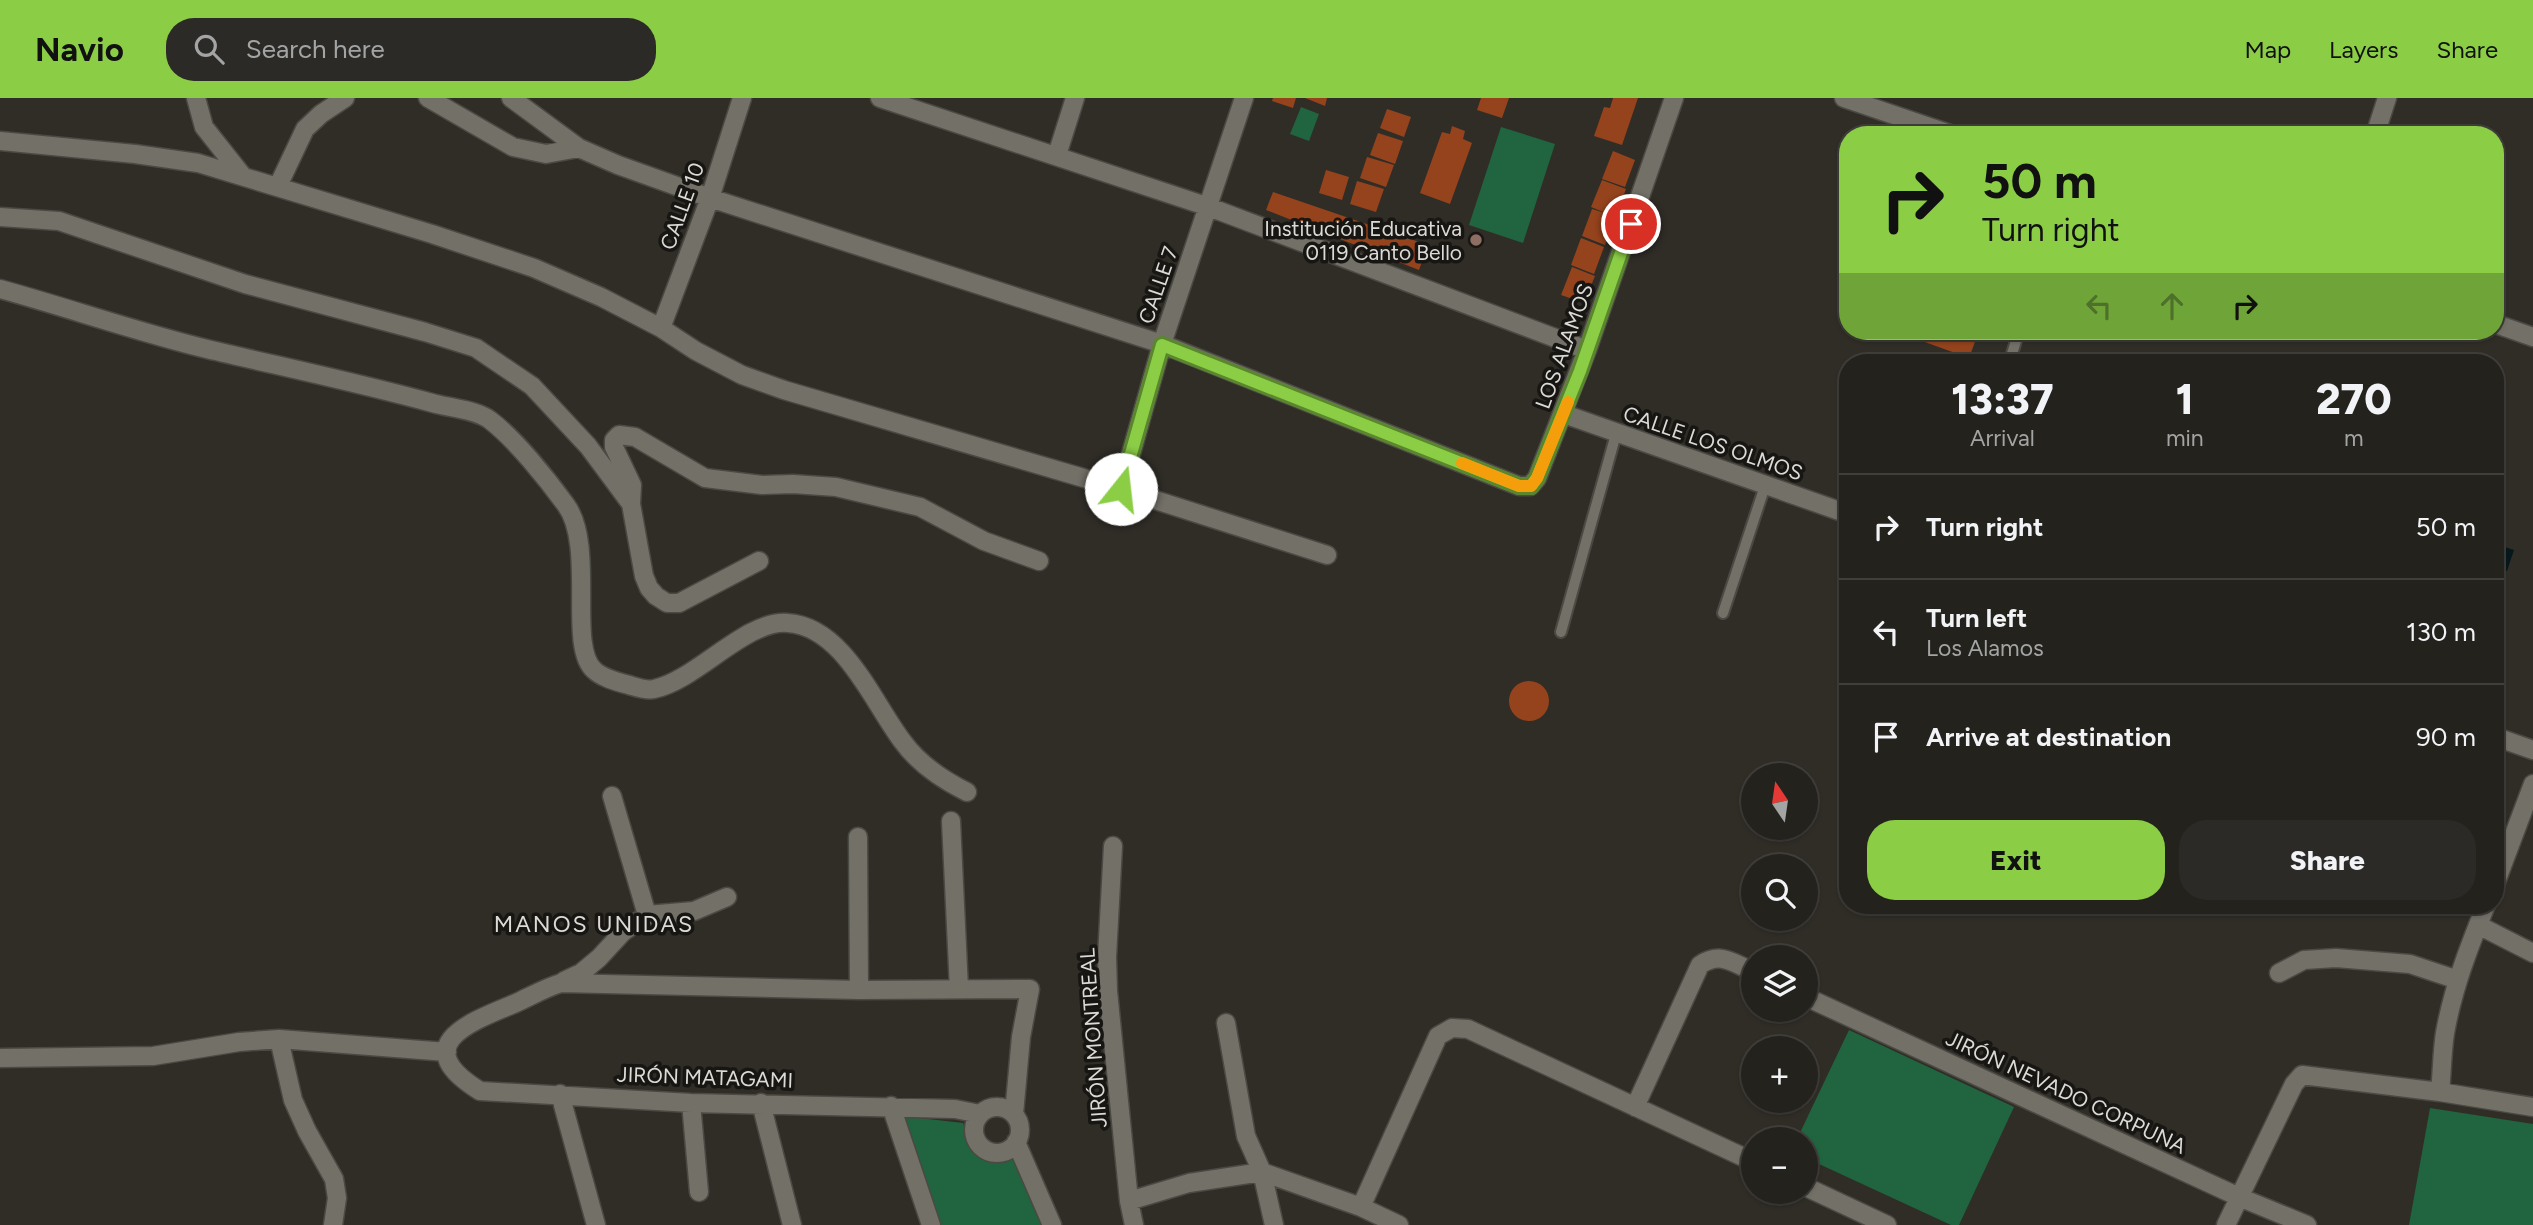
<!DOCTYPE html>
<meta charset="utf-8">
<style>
:root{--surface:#24221d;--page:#2c2a26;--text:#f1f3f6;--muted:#a3a4a4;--line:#413f3b;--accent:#8bce46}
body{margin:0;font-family:Figtree,sans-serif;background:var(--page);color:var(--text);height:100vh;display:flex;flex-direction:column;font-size:26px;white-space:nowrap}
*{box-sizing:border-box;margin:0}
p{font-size:23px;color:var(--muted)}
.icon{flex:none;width:38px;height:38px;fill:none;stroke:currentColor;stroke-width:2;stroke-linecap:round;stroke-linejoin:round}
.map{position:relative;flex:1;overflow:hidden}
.details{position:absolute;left:1839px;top:256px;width:665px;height:560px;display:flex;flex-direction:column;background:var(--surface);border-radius:28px;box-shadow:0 2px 5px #0004,0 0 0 2px var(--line)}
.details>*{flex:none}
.banner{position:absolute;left:1839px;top:28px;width:665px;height:214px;border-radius:28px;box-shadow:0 2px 5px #0004,0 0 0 2px var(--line);background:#8bce46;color:#111;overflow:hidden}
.needle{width:46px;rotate:347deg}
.buttons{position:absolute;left:1741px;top:665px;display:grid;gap:14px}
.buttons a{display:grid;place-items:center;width:77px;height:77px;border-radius:50%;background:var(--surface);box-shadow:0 2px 5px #0004,0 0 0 2px var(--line);font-size:35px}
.pin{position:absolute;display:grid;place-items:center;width:60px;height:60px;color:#fff;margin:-30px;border:4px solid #fff;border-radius:50%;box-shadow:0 2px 7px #0007}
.me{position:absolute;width:77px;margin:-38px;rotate:16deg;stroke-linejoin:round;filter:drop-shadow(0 0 5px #0008)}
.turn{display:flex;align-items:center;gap:24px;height:147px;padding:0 28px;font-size:32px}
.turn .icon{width:91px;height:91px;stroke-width:2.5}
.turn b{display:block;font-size:49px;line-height:60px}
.lanes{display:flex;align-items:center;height:66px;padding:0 28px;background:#0003;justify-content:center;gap:35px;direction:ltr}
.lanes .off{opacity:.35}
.eta{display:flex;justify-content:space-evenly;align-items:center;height:119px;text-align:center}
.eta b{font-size:42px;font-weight:800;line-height:49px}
.action{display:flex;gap:14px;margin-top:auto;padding:14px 28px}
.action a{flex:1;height:80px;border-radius:28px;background:var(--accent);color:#111;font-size:28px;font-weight:800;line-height:80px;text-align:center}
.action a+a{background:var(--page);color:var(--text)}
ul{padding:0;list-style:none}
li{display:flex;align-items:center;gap:21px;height:105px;padding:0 28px;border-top:2px solid var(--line)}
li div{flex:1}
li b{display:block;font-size:26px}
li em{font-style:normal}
header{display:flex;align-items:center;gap:42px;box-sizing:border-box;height:98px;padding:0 35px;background:var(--accent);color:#111}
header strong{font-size:33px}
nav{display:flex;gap:38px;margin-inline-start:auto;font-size:24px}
.search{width:490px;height:63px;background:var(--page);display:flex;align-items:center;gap:18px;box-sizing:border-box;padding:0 24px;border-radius:28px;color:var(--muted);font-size:26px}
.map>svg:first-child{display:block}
</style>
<header>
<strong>Navio</strong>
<div class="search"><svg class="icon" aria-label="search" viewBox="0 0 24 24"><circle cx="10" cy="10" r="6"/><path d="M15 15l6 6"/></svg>Search here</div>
<nav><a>Map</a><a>Layers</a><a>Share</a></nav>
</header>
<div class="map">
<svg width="2533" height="1127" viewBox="0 0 2533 1127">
<rect width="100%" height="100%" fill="#302d27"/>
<path fill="#20653f" d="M1301,9L1319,16L1309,43L1290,36Z
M1501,29L1555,46L1523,145L1469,127Z
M1849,932L2014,1009L1959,1127H1951L1806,1060V1041H1797Z
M2430,1010L2533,1026V1127H2409Z
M902,1018L963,1025C979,1061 972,1068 1016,1061L1046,1127H940Z"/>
<path fill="#07181c" d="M2496,446L2514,452L2507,473L2496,469Z"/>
<path fill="#95431d" d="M1273,0H1296L1293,10L1272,3Z
M1305,0H1327L1325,8Z
M1481,0H1509L1502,20L1477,12Z
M1613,0H1638L1622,47L1594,38L1604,9L1610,10Z
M1387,11L1411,19L1404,39L1380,30Z
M1452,28L1465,33L1463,41L1472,45L1450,106L1420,95L1442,34L1450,36Z
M1378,35L1403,43L1395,66L1370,57Z
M1613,53L1635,62L1625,89L1602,81Z
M1367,59L1394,67L1386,89L1360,80Z
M1326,72L1349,79L1342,102L1319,95Z
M1602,82L1626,91L1605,147L1582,138L1592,111L1608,116L1591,109Z
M1357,83L1384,91L1376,114L1350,106Z
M1273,94L1428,147L1419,172L1266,112Z
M1581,140L1604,149L1594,176L1571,167Z
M1572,169L1595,178L1584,205L1561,197Z
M1926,233H1979L1969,260L1922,243Z
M1509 603a20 20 0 1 1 40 0a20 20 0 1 1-40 0Z"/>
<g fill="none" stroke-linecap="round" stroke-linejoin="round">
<defs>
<path id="lane" d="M2011,259L2019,233
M1723,515L1765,388
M1561,534L1616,336"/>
<path id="street" d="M196,0L204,29L242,77
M428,0L513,49L546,56L579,50
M511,0L579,50L618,67L710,100L1162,246L1519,388H1530L1537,380L1587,252L1674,0
M880,0L1209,109L1587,252
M2375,37L2387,0
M0,43L135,56L198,65L432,136L534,170L601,199L661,230L696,253L742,277L784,292L1121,391L1327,457
M1057,57L1075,0
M278,88L305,31L321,16L345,0
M0,119L59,123L245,186L425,234L476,250L532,288L588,348L631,406L644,478L649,490L656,498L667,505H679L759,463
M0,191C69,210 137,234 207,251C283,269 360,285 436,306C452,310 476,312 490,322C515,341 547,381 566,407C596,448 567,548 594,572C602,580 618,584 629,587C636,589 646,593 654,591C697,582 746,521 788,525C844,529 873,605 903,644C919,666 943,682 967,694
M661,230L710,100L742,0
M1564,316L1848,416
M1121,391L1162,246L1244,0
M631,406L632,387L614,349V342L619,337L635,339L705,380L762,387L793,386L836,389L920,409L984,443L1039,463
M2496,639L2533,652
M612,698L647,817
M951,723L959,891
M858,739L859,892
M1113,748L1107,859L1108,893L1129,1103L1134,1127
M2496,784L2533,686
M2478,827L2533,855
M2279,875L2304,862L2336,860L2410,866L2458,882
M564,883L581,875L599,860L623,834L647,817L694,813L727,799
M1806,899L2239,1099L2307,1127
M1226,925L1246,1038L1262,1074L1274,1127
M279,941L293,1002L307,1033L334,1081L337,1100L333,1127
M0,960L153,958L239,944L279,941L447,954
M2440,994C2442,975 2442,954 2445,935C2453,890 2469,849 2486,807
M560,996L596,1127
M691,1005L699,1094
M761,1005L792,1127
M891,1008L931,1127
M1635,1009L1700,867C1721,853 1733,865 1754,874
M974 1032a23 23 0 1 1 46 0a23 23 0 1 1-46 0Z
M980,1016L955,1011L691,1005L480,993C406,947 470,924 516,905C531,898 545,890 561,885L859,892L1030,891L1021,939L1014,1016
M1016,1044L1052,1127
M1806,1089L1887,1127
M1129,1103L1189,1085L1262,1074L1361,1109L1399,1127
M1361,1109L1438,938L1452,930L1468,931L1754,1064
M2226,1127L2294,986L2302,977L2440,994L2533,1009"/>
<path id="secondary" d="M1844,0L1953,37
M2496,226L2533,239"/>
</defs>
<use href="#lane" stroke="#4b4943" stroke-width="14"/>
<use href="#street" stroke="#4b4943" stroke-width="21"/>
<use href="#secondary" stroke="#4b4943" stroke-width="21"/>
<use href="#lane" stroke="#737068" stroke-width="10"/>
<use href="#street" stroke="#737068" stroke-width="18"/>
<use href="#secondary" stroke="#737068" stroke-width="18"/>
</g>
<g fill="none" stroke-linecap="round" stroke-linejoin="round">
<defs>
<path id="route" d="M1121,391L1162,247L1519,388H1531L1537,380L1580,273L1631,126"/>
</defs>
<use href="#route" stroke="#5a862e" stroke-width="18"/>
<use href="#route" stroke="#8bce46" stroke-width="12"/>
<path stroke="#f59e0b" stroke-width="12" d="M1462,365L1519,388H1531L1537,380L1568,304"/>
</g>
<circle fill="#8d6e63" stroke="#171613" stroke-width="2.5" cx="1476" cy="142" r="7"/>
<g text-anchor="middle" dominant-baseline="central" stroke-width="7" stroke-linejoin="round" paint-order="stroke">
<g font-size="21" fill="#dcdad6" stroke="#171613">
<text transform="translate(682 108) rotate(-70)">CALLE 10</text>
<text transform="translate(1158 187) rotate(-71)">CALLE 7</text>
<text transform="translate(1564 248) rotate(-70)">LOS ALAMOS</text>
<text transform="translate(1713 345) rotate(19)">CALLE LOS OLMOS</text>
<text transform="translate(1093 940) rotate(-94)">JIRÓN MONTREAL</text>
<text transform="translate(705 979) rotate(2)">JIRÓN MATAGAMI</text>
<text transform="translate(2066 994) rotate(25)">JIRÓN NEVADO CORPUNA</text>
</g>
<g font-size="21" fill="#dcdad6" stroke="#171613" text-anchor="end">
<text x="1462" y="130">Institución Educativa<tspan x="1462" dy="24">0119 Canto Bello</tspan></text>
</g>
<g font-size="23" letter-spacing="2" fill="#dcdad6" stroke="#171613">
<text x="594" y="826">MANOS UNIDAS</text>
</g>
</g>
</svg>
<div class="buttons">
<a><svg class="needle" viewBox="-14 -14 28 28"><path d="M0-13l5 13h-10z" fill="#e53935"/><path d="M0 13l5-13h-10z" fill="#a3a4a4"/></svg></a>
<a><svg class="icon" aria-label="search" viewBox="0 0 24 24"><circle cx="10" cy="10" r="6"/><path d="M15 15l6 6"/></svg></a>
<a><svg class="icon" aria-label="layers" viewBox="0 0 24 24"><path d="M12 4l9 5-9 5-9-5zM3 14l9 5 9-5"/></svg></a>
<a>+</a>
<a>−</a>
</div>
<div class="pin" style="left:1631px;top:126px;background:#d93025"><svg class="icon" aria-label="arrive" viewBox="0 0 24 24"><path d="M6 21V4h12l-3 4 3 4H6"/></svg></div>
<svg class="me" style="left:1121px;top:391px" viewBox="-20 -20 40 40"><circle r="19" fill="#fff"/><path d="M0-13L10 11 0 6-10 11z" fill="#8bce46"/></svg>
<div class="banner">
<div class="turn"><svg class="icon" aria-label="right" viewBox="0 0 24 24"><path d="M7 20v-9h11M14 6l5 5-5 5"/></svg><div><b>50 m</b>Turn right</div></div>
<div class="lanes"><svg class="icon off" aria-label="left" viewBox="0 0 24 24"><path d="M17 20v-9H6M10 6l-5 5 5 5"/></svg><svg class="icon off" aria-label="ahead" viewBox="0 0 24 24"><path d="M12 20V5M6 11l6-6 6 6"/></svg><svg class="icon" aria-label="right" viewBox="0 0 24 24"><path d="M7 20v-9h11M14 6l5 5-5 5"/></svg></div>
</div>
<section class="details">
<div class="eta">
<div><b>13:37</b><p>Arrival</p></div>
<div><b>1</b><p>min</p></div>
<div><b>270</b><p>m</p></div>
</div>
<ul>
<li><svg class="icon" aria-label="right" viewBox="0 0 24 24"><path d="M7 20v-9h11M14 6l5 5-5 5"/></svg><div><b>Turn right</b></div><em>50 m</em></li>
<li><svg class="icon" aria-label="left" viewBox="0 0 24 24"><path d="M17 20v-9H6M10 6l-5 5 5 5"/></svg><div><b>Turn left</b><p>Los Alamos</p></div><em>130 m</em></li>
<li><svg class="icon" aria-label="arrive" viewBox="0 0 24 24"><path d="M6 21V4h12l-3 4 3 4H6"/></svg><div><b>Arrive at destination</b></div><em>90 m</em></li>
</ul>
<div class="action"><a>Exit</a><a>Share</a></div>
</section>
</div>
